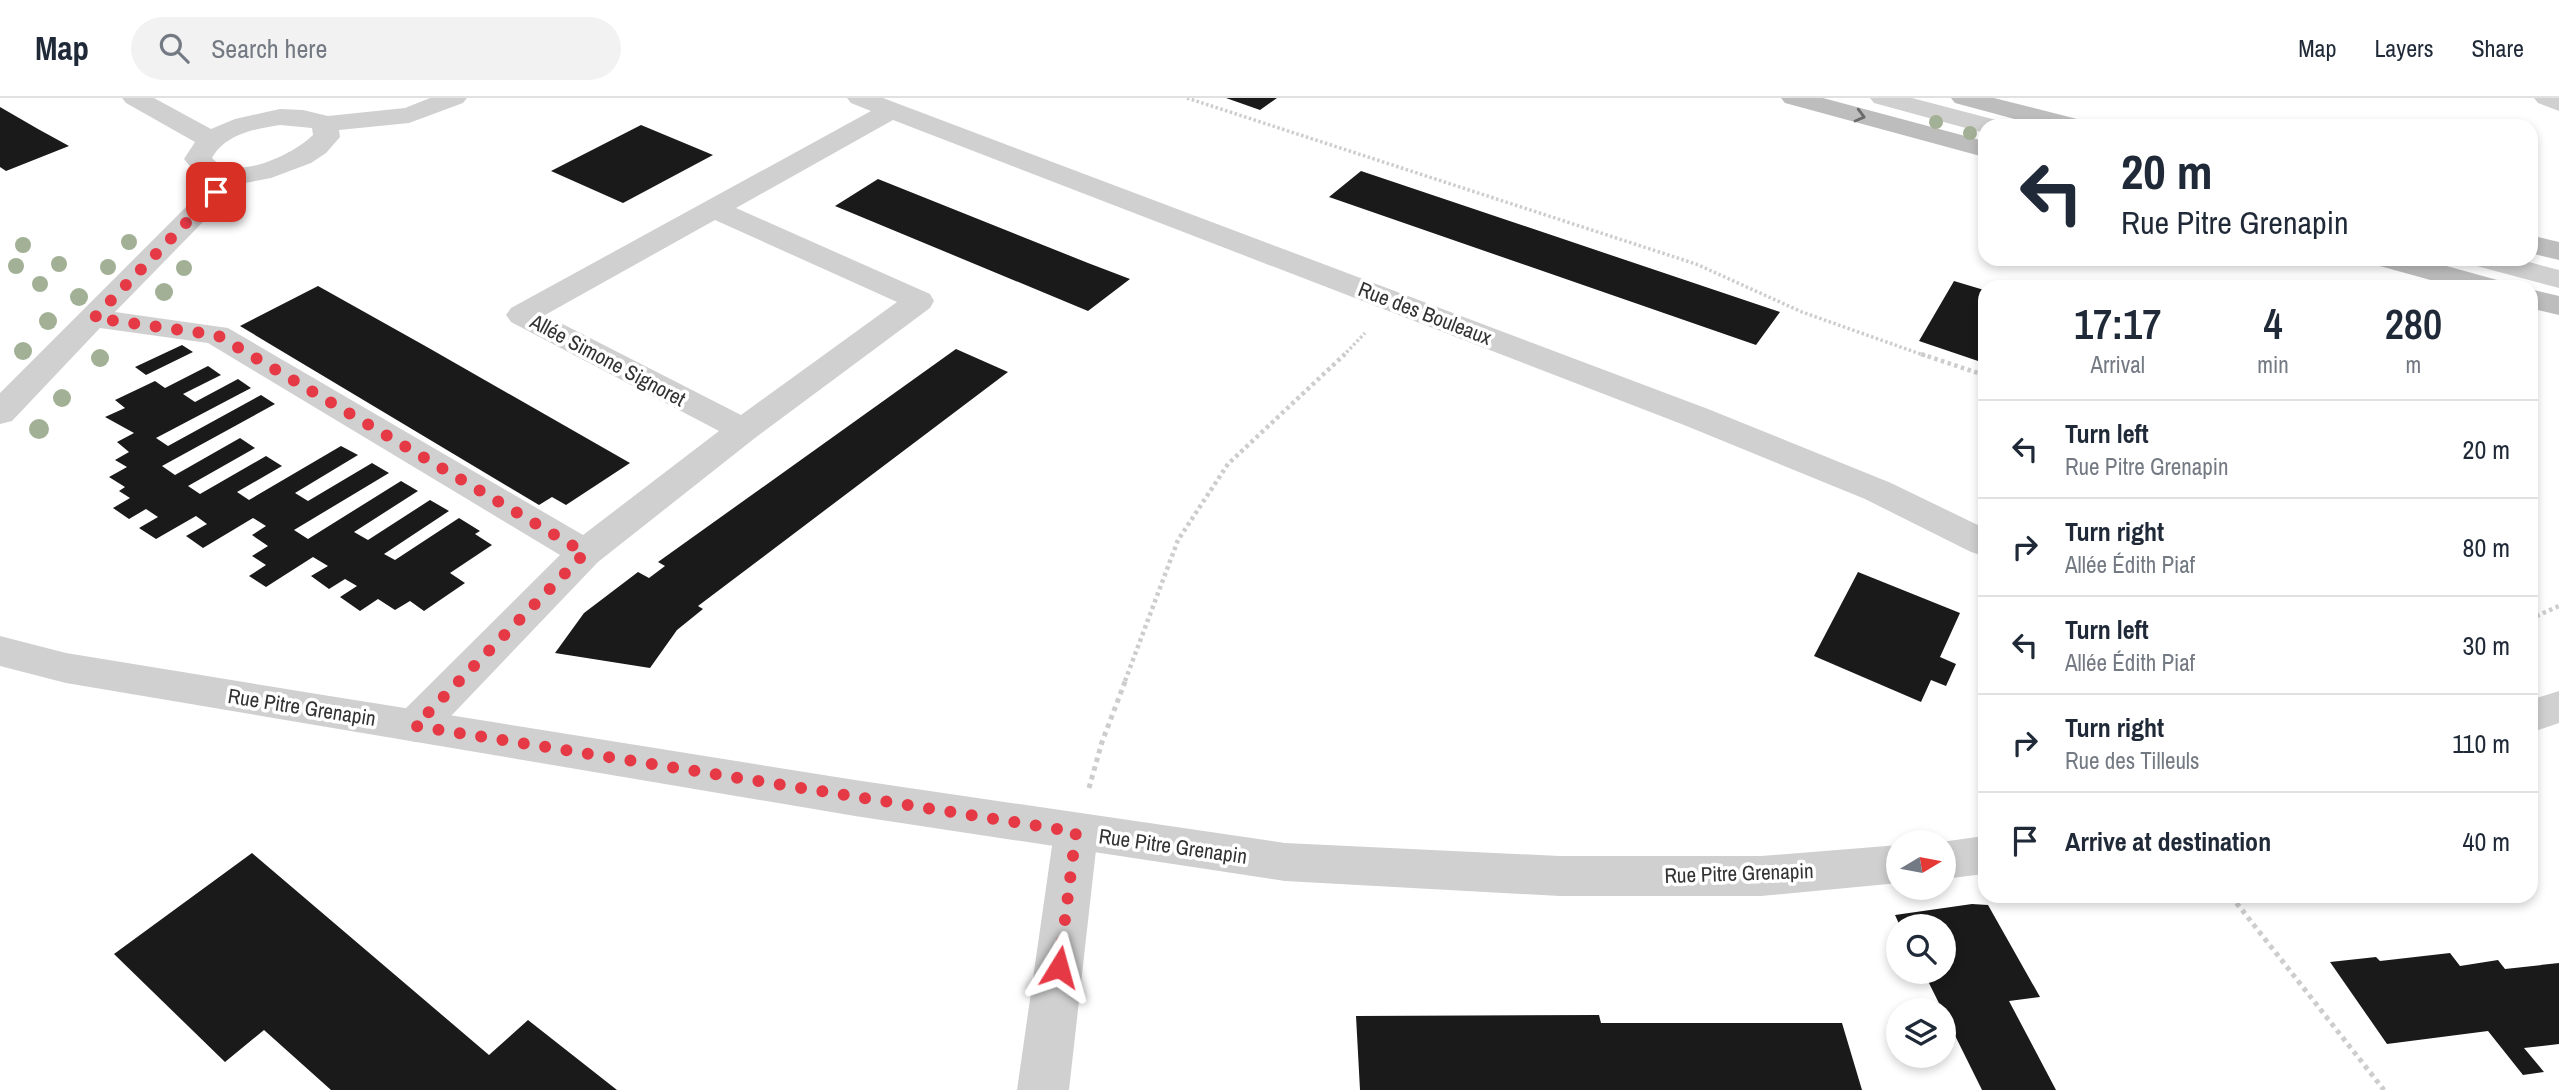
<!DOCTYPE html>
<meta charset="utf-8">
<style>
:root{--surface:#fff;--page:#f2f2f3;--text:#1f2937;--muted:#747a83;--line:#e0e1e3}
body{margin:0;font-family:"Archivo Narrow",sans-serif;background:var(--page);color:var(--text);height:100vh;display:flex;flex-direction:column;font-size:26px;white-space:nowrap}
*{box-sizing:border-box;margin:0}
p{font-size:23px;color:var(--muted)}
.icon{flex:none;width:38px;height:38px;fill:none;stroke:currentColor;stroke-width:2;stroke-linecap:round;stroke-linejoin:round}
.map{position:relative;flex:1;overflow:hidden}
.details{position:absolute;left:1978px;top:182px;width:560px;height:623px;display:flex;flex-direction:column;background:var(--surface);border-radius:21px;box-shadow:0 4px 10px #0003}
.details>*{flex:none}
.hud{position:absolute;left:1978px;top:21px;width:560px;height:147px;border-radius:21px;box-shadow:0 4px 10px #0003;background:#fff;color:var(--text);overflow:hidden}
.needle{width:46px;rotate:80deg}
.fabs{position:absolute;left:1886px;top:732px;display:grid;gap:14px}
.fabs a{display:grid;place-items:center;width:70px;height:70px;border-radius:50%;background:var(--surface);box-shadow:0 4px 10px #0003;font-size:35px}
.pin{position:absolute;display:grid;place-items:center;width:60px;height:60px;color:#fff;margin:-30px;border-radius:14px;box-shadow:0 4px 10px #0006}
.me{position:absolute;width:77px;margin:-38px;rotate:8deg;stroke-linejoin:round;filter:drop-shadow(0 0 5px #0008)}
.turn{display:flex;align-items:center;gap:24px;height:147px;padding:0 28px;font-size:32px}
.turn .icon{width:91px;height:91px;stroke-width:2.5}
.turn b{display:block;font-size:49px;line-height:60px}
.eta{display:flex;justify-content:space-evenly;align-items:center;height:119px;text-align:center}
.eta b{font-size:42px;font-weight:600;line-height:49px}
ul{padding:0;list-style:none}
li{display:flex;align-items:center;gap:21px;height:98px;padding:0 28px;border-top:2px solid var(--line)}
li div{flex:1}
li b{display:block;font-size:26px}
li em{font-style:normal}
header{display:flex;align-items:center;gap:42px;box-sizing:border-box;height:98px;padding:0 35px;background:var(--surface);border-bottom:2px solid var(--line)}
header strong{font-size:33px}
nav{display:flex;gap:38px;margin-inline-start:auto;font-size:24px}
.search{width:490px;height:63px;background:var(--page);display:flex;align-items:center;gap:18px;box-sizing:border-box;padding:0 24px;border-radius:38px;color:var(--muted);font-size:26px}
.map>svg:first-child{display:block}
</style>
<header>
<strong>Map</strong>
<div class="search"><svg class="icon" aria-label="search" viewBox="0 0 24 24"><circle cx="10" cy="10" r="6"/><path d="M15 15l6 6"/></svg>Search here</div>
<nav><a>Map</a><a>Layers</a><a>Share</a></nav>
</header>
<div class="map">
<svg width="2559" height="992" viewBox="0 0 2559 992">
<rect width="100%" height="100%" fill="#fff"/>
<path fill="#1a1a1a" d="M1226,0H1277L1260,12Z
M0,9L38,31L69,48L6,73L0,69Z
M641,27L713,57L623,105L551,73Z
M1361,73L1780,214L1756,247L1329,99Z
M878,81L1088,165L1130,181L1088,213L835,108Z
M1954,183L1984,192V265L1919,243Z
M318,188L427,249L630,365L566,407L552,399L539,407L240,228Z
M182,247L193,254L146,277L135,269Z
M956,251L1008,274L698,508L703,511L677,532L650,570L555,555L584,515L638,474L649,480L665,468L658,464Z
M208,268L221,277L183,296L195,304L238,281L251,290L156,340L168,348L261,297L275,306L162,368L175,377L240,340L255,350L188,388L200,396L266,358L282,368L237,394L249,402L341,348L358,357L295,395L308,403L372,365L389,375L294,432L308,441L401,383L418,393L354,434L368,442L430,402L449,413L384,456L395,462L459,420L480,433L475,436L492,447L450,475L465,485L424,513L410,503L395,512L378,501L360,513L340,499L357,488L345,481L329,491L311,478L328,468L313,459L266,489L249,478L266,467L252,458L268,448L252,437L266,428L253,420L203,450L186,438L207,426L196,418L156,441L139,430L158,419L146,411L129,421L113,410L130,400L119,393L125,389L109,379L127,369L115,362L129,354L117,344L134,335L105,319L125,310L115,302L155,283L165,290Z
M1858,474L1960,515L1940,559L1956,566L1946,588L1931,582L1921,604L1814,558Z
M252,755L489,957L528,922L617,992H331L264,932L225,964L114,856Z
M1972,806L1988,807L2040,899L2009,903L2056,992H1982L1923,873H1944V828H1900L1895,817Z
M2450,855L2460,868L2498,862L2505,871L2559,865V946L2524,950L2544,974L2523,977L2488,933L2387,946L2330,864L2376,859L2380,863Z
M1599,917L1601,925H1842L1862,992H1360L1356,918Z"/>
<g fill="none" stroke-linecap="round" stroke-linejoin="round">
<path stroke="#cdcdcd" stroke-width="3.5" stroke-dasharray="2.5 2.5" stroke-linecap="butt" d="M1187,0L1696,166L1802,214L1926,258
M1343,258L1365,235"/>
<path stroke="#cdcdcd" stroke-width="4.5" stroke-dasharray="3.5 3.5" stroke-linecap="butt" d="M1921,256L1984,277
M2530,521L2559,508
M1125,583L1178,442L1228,366L1345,256"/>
<path stroke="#cdcdcd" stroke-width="5" stroke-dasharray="4.5 4.5" stroke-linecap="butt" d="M1089,690L1102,644L1126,581
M2231,798L2384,992"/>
<path fill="#d0d0d0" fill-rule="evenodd" d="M122,0H154L211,31L235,21L280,11L303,12L328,18L405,10L430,0H467L463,5L409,25L339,32L340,39L326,55L311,65L271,80L240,86L115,214L228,230L583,437L719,333L511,224L506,217L511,210L871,13L851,5L847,0H883L1708,311L1891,385L1984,430V458L1971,454L1865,401L1684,327L893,22L736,110L930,196L934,203L930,210L755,340L598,464L430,640L415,644L400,640L394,628L400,616L560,457L208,245L100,230L12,323L0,326V295L212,83L198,78L184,61L195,44L126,5ZM280,27L312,30L313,37C294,56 235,85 212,60C225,36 255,31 280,27ZM715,122L897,204L741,317L545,217Z
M1076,715L1092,721L1098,734L1069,992H1017L1054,734L1060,721Z"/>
<path fill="#d0d0d0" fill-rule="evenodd" d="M1870,0H1912L1996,22L2000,28H1984V35L1874,5Z
M2534,0H2559V13L2538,5Z
M2469,161H2518L2559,172V190L2473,167Z
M0,538L66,555L317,596L855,682L1285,745L1560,758H1761L1899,747V785L1761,798H1560L1285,783L855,718L66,585L0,568Z
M2559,593V625L2530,635V602Z
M1984,738V776L1944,781V744H1941Z"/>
<path fill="#bdbdbd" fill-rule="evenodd" d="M1781,0H1823L1984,43V59L1785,5Z
M1951,0H1994L2081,22L2085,28H2041L1955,5Z
M2530,137L2559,144V162L2530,155Z
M2372,161H2421L2501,183L2505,189H2456L2376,167Z
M2530,191L2559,198V217L2530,210Z"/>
</g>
<g fill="#a2b095">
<circle cx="1936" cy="24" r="7"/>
<circle cx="1970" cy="35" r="7"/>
<circle cx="129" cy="144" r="8"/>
<circle cx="23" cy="147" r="8"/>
<circle cx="59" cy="166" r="8"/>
<circle cx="16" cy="168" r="8"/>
<circle cx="108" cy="169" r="8"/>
<circle cx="184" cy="170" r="8"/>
<circle cx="40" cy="186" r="8"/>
<circle cx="164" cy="194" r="9"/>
<circle cx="79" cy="199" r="9"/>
<circle cx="48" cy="223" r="9"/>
<circle cx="23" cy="253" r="9"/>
<circle cx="100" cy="260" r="9"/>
<circle cx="62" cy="300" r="9"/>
<circle cx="39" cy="331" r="10"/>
</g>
<defs><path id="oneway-chevron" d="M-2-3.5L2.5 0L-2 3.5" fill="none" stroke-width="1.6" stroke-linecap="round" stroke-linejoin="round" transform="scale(1.75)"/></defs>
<use stroke="#6a6a6a" href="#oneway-chevron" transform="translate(1860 18) rotate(15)"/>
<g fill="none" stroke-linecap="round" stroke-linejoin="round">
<path stroke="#e63946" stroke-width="12" stroke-dasharray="0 21.6" d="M216,94L94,220L217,237L585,455L415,628L1076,734L1059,869"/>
</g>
<g text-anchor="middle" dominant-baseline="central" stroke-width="7" stroke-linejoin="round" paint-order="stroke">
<g font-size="21" fill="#333" stroke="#fff">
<text transform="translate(1425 215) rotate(21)">Rue des Bouleaux</text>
<text transform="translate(608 262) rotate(28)">Allée Simone Signoret</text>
<text transform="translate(302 609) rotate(9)">Rue Pitre Grenapin</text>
<text transform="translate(1173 748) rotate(8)">Rue Pitre Grenapin</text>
<text transform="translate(1739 775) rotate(-2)">Rue Pitre Grenapin</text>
</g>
</g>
</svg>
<div class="fabs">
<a><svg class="needle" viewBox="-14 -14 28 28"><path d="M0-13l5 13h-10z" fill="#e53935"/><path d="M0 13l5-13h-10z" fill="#747a83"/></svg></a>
<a><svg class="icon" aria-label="search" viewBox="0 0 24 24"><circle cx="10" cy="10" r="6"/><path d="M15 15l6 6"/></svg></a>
<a><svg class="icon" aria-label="layers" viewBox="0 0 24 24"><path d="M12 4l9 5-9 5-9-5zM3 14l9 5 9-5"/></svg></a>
</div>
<div class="pin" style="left:216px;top:94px;background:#d93025"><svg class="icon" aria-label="arrive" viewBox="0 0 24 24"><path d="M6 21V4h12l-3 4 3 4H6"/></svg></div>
<svg class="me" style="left:1059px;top:869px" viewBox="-20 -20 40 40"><path d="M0-17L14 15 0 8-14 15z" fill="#e63946" stroke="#fff" stroke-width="4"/></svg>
<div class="hud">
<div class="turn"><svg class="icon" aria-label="left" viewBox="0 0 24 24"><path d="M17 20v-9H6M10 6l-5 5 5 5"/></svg><div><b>20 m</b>Rue Pitre Grenapin</div></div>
</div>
<section class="details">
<div class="eta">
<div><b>17:17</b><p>Arrival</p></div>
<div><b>4</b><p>min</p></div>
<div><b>280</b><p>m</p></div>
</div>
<ul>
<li><svg class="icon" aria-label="left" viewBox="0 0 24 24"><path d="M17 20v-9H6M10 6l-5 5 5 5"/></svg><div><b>Turn left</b><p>Rue Pitre Grenapin</p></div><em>20 m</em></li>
<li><svg class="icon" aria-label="right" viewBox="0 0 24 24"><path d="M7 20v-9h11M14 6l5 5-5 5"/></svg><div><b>Turn right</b><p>Allée Édith Piaf</p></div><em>80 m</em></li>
<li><svg class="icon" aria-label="left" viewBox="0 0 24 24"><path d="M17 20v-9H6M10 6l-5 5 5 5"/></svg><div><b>Turn left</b><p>Allée Édith Piaf</p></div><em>30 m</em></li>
<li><svg class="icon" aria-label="right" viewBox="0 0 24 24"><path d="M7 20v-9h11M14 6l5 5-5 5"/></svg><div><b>Turn right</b><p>Rue des Tilleuls</p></div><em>110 m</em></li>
<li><svg class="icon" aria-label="arrive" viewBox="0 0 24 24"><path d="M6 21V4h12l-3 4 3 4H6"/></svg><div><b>Arrive at destination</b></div><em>40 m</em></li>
</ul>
</section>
</div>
